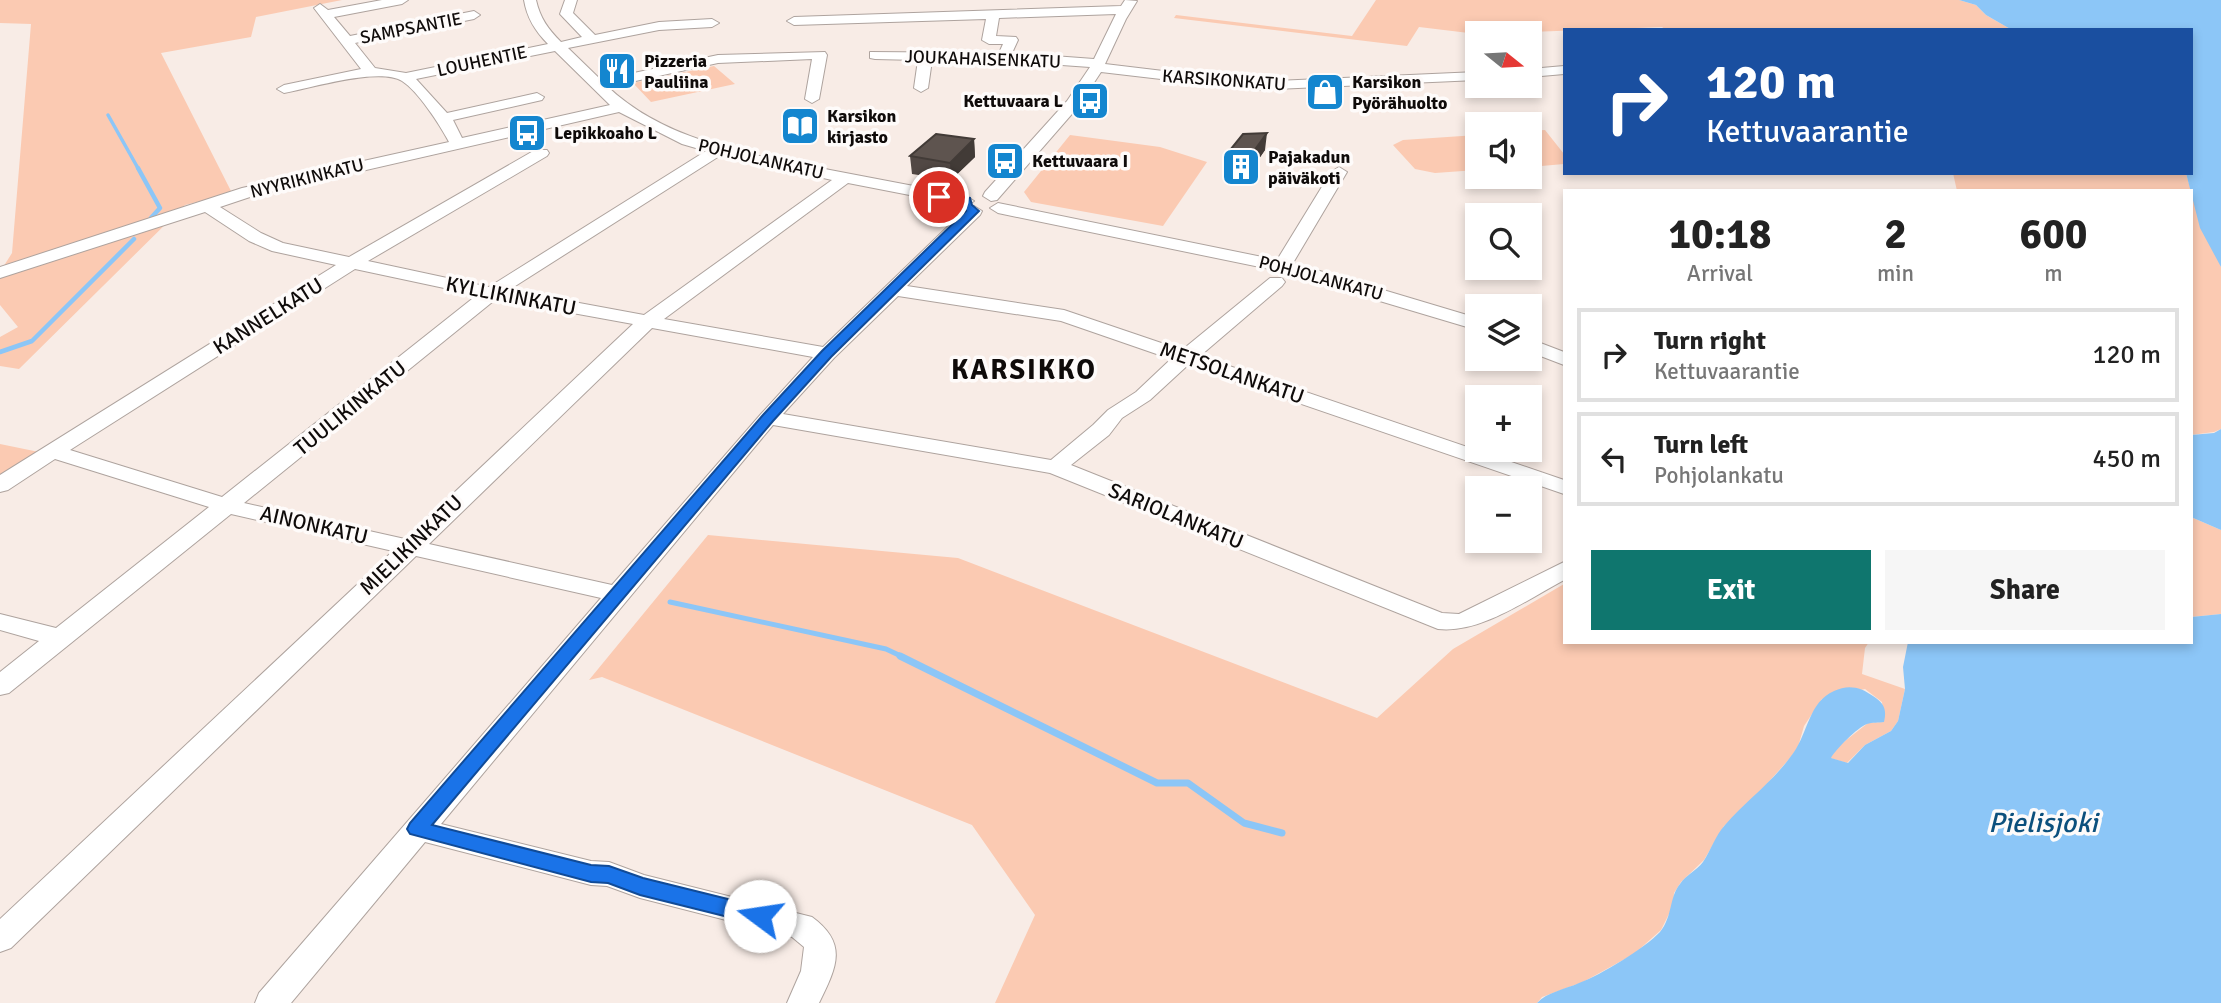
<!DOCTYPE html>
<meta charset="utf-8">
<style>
:root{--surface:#fff;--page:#f6f6f6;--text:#222;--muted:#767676;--line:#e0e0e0;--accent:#0f766e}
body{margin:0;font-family:Signika,sans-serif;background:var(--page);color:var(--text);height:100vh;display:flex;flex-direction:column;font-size:26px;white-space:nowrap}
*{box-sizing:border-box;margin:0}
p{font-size:23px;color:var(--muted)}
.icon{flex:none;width:38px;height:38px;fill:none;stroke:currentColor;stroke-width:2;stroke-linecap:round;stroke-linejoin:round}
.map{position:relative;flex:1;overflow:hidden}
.side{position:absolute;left:1563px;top:189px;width:630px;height:455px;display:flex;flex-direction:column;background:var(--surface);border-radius:0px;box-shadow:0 4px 10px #0003}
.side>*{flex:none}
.banner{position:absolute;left:1563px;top:28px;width:630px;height:147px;border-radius:0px;box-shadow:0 4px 10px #0003;background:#1a4fa0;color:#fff;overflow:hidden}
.needle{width:46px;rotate:108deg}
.buttons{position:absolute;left:1465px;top:21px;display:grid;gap:14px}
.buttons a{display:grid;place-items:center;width:77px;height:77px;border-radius:0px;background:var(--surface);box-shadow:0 4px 10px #0003;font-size:35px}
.pin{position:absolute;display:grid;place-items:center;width:60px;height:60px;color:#fff;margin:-30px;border:4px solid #fff;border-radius:50%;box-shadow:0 2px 7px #0007}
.me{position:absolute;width:77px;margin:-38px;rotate:284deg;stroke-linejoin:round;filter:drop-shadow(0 0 5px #0008)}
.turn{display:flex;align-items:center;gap:24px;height:147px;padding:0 28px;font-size:32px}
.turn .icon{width:91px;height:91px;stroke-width:2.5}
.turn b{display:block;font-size:49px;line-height:60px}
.eta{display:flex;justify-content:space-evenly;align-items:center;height:119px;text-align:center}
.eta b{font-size:42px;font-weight:700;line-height:49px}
.button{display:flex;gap:14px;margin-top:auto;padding:14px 28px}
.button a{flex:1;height:80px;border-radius:0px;background:var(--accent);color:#fff;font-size:28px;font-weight:700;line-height:80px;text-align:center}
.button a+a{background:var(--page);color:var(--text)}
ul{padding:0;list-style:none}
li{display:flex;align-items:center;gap:21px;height:94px;margin:0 14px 10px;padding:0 14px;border:4px solid var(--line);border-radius:0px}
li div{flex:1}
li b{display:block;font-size:26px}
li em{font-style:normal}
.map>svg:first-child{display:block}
</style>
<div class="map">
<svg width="2221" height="1003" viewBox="0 0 2221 1003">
<rect width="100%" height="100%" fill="#f8ece6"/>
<path fill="#fbcab2" d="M0,0H342L256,17L251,37L161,53L232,193L185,205L19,369L0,366V337L18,327L0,305V272L12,253L31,24L0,23Z
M1376,0H1959L1976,5L1986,15L2012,30H1666L1662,27L1477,34L1419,27L1407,46L1174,18L1176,15L1352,36Z
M714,66L735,84L651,102L633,83Z
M1545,130L1564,154V164L1530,167V131Z
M1070,135L1160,147L1207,162L1163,226L1031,202L1024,192Z
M1477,135V170L1435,173L1415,169L1393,145L1403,140Z
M1953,173H2186L2191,191H1957Z
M2191,192L2221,267V429L2214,432L2191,435Z
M0,444L39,452L0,477Z
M2191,517L2221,530V614L2191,617Z
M708,535L958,558L1377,718L1453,649L1564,584V642H1869L1865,648L1862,674L1905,689L1898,721L1891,731L1865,745L1847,763L1830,758L1836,748L1868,723L1884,722L1882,702L1865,689L1822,699L1804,726L1798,747L1791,757L1747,806L1724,826L1704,860L1681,882L1674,893L1673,906L1661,930L1634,954L1583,982L1542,997L1537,1003H995L1035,915L972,825L602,677L589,680Z"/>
<path fill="#8cc6f7" d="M1959,0H2221V267L2200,228L2186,173H2191V30H2012L1986,15L1976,5Z
M2221,429V530L2191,517V435L2214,433Z
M2221,614V1003H1537C1547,992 1566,989 1579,983C1601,975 1645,948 1660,932C1673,916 1669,897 1680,884C1686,875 1696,871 1703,862C1711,850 1715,836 1725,825C1747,800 1775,780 1794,752C1808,732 1809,702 1834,691C1848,684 1861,687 1873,696C1884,703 1887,709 1884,722C1879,723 1872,722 1867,724C1858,727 1835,750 1831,758L1848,763L1865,745L1891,731L1898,721L1905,689L1903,667L1908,642H2191V617Z"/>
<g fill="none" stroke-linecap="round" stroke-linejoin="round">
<path stroke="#8cc6f7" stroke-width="3.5" d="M108,115L139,170"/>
<path stroke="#8cc6f7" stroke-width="4.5" d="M138,168L160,208L151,218
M0,352L32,341L134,239"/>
<path stroke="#8cc6f7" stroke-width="5" d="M670,602L886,649L903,657"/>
<path stroke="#8cc6f7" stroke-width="7" d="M900,656L1157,783H1188L1244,823L1282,833"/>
<defs>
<path id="minor" d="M382,0H408L402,4L334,17L350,36L474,11L480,15L474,19L355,43L375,68L406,73L548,44C535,31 527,18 524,0H536C540,18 548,29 561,42L582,37L560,14L565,0H577L573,13L595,35L659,22L712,19L719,23L712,27L659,30L568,48L601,80L718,55L825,52L827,55L819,99L812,103L805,99L812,59L718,63L608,87C666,142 753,155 830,170C875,179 921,187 966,196L974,201L966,206L848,183L664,319L823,347L968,207L974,206L982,211L980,215L907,286L1064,310L1182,350L1270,278H1282L1285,282L1282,286L1200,356L1564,480V494L1188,365L1150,400L1122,418L1109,435L1071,465L1442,613L1459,614L1564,562V580C1528,599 1480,634 1438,629L1050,473L773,425L441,824L591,861L609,862L644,875L812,917C849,944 836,968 819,1003H787L801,971L804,947L792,937L640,898L607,886L591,885L425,842L291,1003H255L259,993L601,598L416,556L11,948L0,952V919L393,551L231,514L9,693L0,695V672L39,641L0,630V614L56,628L209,507L55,459L8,490L0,492V475L336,265L272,251L249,241L205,212L0,278V267L242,188L449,142C440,125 418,91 402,81C379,67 311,88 284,93L277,89L284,85L361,69L314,8L320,4L328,10ZM555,51L610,105L462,138L453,120L542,100L544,97L537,93L447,113L416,79ZM619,112L682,144L706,151L489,287L368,261L547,156L549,153L547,150H535L349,257L283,243L261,233L220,207L253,196ZM721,155L832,180L644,315L509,290ZM355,269L477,295L222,497L70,450ZM898,296L1061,321L1171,359L1136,392L1108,410L1093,425L1051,460L783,414L834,358ZM496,299L633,324L405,539L244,503ZM652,328L813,357L761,414L612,585L429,544Z
M1125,0L1137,1L1126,19L1105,64L1255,82L1477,72V80L1255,90L1101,72L1078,107L997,200L991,201L983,196L985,192L1067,101L1090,67L1004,61L932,60L928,88L921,92L914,88L918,60L875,59L870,58V52L999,53L1003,44H989L982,40L986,19L794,25L787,21L794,17L1121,6ZM1116,14L1094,59L1012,53L1018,40L1016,37L996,36L999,18Z
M1564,66V74L1530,77V69Z
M1339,167L1347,172L1293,263L1477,318V330L1279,271L998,213L990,208L998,203L1277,260L1331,172Z
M1530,339L1564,352V365L1530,352Z"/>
</defs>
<use href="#minor" stroke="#aea39e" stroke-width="2"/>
<use href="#minor" fill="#fff" fill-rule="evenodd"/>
</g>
<path fill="#514844" d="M974,139L975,157L951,180L912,174L910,156Z
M1265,150L1247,176L1226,173V155Z"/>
<path fill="#423b37" d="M1267,133L1265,150L1247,176L1248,159Z
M974,139L975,157L951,180L950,163Z"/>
<path fill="#5e544f" stroke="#423b37" stroke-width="2" d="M1267,133L1248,159L1226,155L1243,134Z
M936,134L974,139L950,163L910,156Z"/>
<path fill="#1a73e8" stroke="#114b97" stroke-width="2" d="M939,193L970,198L972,205L979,211L831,357L773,421L432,825L591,865L609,866L643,878L760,907L767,910L771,916L767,922L760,925L640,895L608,883L591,882L410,834L407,829L410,823L763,415L822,351L966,211L960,203L935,199V194Z"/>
<defs>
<symbol id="restaurant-square" viewBox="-11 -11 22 22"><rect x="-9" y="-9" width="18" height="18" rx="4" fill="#1486cf" stroke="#fefbfa"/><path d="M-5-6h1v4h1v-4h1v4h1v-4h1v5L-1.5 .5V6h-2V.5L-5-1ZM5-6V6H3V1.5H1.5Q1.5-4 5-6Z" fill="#fff"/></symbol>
<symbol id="shop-square" viewBox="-11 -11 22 22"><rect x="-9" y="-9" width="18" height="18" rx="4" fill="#1486cf" stroke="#fefbfa"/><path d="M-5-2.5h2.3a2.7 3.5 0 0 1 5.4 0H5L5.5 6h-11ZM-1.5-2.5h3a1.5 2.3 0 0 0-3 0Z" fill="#fff"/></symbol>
<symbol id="bus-square" viewBox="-11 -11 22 22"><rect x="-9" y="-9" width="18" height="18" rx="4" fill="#1486cf" stroke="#fefbfa"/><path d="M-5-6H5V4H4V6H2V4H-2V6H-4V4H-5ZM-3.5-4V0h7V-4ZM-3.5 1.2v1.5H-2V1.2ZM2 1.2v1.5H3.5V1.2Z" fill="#fff"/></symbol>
<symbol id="library-square" viewBox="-11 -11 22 22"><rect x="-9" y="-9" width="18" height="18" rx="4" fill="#1486cf" stroke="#fefbfa"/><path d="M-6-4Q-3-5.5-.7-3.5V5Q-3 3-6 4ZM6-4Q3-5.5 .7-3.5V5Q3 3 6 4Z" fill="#fff"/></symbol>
<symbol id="building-square" viewBox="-11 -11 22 22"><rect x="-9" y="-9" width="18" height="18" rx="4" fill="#1486cf" stroke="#fefbfa"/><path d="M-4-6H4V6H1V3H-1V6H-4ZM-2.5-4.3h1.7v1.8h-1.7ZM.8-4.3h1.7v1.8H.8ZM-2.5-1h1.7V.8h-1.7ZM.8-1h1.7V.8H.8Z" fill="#fff"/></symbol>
</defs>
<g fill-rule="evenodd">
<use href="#restaurant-square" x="595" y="49" width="44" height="44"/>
<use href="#shop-square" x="1303" y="70" width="44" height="44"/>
<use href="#bus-square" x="1068" y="79" width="44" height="44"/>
<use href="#library-square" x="778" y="104" width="44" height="44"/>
<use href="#bus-square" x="505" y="111" width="44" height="44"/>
<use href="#bus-square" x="983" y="139" width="44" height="44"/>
<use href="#building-square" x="1219" y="145" width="44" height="44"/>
</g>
<g text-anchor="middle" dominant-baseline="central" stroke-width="7" stroke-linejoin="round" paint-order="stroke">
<g font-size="18" fill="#0f0b0a" stroke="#fefbfa">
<text transform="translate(411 28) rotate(-11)">SAMPSANTIE</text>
<text transform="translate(983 59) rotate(2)">JOUKAHAISENKATU</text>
<text transform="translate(482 61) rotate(-12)">LOUHENTIE</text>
<text transform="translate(1224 80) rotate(4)">KARSIKONKATU</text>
<text transform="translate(761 159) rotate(13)">POHJOLANKATU</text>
<text transform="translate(307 178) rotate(-14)">NYYRIKINKATU</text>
<text transform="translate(1321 278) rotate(15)">POHJOLANKATU</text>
</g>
<g font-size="18" font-weight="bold" fill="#0f0b0a" stroke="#fefbfa" text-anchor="start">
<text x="644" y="61">Pizzeria<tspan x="644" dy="21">Pauliina</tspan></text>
<text x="1352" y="82">Karsikon<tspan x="1352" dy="21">Pyörähuolto</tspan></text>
<text x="1063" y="101" text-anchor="end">Kettuvaara L</text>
<text x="827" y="116">Karsikon<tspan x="827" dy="21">kirjasto</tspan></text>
<text x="554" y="133">Lepikkoaho L</text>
<text x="1268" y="157">Pajakadun<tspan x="1268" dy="21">päiväkoti</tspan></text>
<text x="1032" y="161">Kettuvaara I</text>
</g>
<g font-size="21" fill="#0f0b0a" stroke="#fefbfa">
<text transform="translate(511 296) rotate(11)">KYLLIKINKATU</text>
<text transform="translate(268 316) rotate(-32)">KANNELKATU</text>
<text transform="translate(1232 373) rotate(19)">METSOLANKATU</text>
<text transform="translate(350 408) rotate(-39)">TUULIKINKATU</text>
<text transform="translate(1176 516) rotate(22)">SARIOLANKATU</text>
<text transform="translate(314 525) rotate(13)">AINONKATU</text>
<text transform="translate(411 545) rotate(-44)">MIELIKINKATU</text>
</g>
<g font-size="28" font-weight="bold" letter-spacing="2" fill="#0f0b0a" stroke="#fefbfa">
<text x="1024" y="370">KARSIKKO</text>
</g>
<g font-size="28" font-style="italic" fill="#0c507d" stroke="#fefbfa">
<text x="2043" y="823">Pielisjoki</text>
</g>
</g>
</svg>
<div class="buttons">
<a><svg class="needle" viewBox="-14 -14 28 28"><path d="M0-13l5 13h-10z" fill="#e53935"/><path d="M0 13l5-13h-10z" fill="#767676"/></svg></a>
<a><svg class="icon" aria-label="sound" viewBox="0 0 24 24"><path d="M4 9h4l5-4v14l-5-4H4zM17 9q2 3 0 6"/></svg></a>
<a><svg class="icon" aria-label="search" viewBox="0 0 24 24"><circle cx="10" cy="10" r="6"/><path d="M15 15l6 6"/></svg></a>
<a><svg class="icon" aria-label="layers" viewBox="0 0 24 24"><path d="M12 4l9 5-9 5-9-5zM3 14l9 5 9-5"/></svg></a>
<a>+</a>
<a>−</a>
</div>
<div class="pin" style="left:939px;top:197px;background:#d93025"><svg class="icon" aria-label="arrive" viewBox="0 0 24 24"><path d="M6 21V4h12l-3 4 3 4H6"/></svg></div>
<svg class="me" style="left:760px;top:916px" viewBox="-20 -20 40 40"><circle r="19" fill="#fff"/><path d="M0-13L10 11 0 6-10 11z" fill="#1a73e8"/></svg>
<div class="banner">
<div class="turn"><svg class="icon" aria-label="right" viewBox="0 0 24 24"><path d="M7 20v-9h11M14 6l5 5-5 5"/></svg><div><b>120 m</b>Kettuvaarantie</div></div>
</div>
<section class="side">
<div class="eta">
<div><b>10:18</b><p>Arrival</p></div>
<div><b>2</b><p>min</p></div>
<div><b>600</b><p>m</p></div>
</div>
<ul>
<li><svg class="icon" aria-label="right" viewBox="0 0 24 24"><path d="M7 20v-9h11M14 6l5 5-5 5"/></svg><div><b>Turn right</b><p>Kettuvaarantie</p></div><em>120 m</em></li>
<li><svg class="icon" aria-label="left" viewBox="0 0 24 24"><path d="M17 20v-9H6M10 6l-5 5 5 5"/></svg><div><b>Turn left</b><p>Pohjolankatu</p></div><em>450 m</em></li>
</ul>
<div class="button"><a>Exit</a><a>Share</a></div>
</section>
</div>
